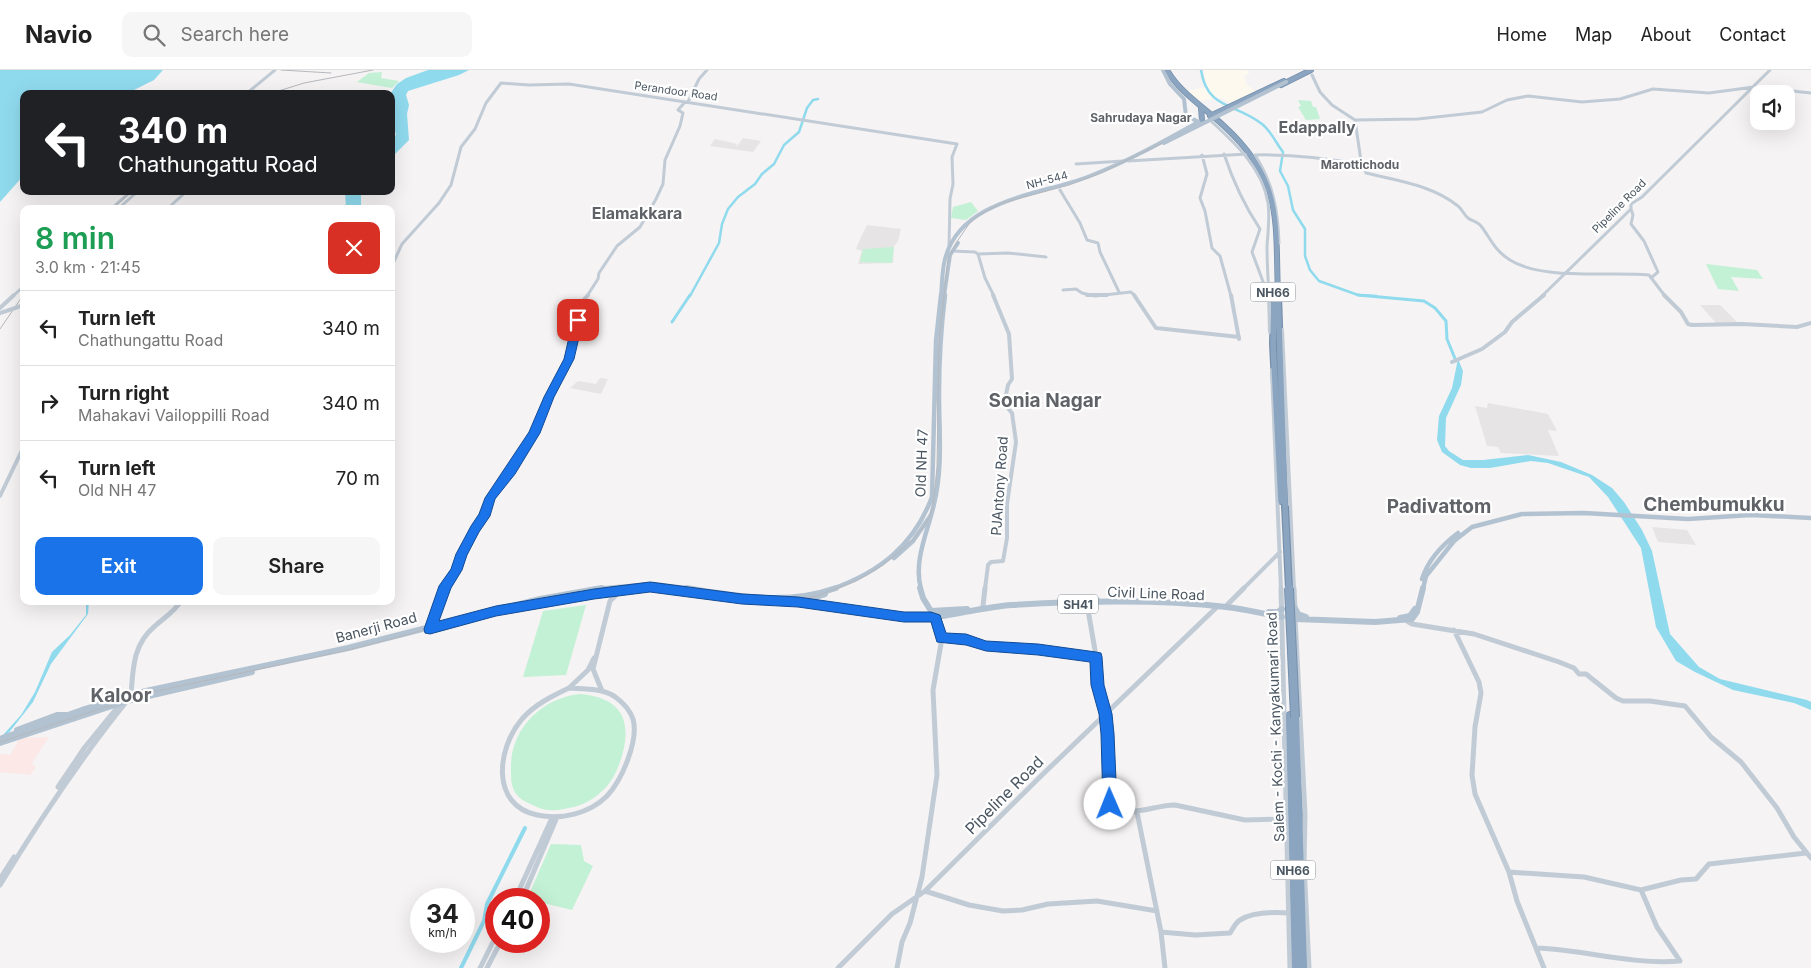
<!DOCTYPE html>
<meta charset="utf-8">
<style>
:root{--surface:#fff;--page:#f6f6f6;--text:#222;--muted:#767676;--line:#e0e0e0;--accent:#1a73e8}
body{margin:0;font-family:Inter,sans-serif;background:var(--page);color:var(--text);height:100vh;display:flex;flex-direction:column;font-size:19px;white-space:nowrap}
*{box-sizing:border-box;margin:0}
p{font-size:16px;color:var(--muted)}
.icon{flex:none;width:28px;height:28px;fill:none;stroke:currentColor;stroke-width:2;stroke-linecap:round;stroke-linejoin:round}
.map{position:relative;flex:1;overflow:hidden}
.drawer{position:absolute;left:20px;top:135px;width:375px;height:400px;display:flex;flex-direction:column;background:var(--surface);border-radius:10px;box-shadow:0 5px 20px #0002}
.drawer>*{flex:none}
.banner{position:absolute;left:20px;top:20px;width:375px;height:105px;border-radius:10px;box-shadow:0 5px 20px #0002;background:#202124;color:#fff;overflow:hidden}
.controls{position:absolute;left:1750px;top:15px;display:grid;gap:10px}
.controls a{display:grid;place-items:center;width:45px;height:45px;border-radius:10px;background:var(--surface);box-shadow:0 5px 20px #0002;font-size:25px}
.speed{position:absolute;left:410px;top:818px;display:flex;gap:10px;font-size:25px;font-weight:700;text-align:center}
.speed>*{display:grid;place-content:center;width:65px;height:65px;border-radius:50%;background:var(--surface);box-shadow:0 5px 20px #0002;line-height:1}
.speed small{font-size:12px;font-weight:400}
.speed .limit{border:8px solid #d22;background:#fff;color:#111}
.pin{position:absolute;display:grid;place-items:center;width:42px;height:42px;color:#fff;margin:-21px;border-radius:10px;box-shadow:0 2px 8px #0006}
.me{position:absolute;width:55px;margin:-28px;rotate:359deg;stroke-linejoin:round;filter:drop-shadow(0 0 4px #0008)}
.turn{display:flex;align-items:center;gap:18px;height:105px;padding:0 15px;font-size:22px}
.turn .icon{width:65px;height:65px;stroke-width:2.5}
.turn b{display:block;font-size:35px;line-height:42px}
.round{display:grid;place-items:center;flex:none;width:52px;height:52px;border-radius:10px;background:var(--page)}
.headline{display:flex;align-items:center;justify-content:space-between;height:85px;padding:0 15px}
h1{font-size:30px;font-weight:600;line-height:38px;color:#1e9e55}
.primary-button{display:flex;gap:10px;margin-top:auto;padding:10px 15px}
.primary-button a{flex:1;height:58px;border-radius:10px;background:var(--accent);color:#fff;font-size:20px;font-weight:600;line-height:58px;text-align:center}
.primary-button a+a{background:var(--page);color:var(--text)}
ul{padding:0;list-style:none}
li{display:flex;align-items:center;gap:15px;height:75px;padding:0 15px;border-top:1px solid var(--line)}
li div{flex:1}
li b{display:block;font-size:19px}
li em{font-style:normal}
header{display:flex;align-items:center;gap:30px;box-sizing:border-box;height:70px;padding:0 25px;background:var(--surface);border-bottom:1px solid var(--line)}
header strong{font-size:24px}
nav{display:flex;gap:28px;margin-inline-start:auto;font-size:18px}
.search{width:350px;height:45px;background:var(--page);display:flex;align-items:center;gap:12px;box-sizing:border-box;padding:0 18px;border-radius:10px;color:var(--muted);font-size:19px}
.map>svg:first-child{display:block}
</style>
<header>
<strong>Navio</strong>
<div class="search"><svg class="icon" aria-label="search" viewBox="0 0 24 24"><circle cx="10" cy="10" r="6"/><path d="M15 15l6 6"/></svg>Search here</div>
<nav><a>Home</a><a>Map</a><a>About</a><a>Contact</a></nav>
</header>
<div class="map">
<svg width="1811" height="898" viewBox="0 0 1811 898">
<rect width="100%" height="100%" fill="#f5f3f3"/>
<path fill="#fdf9ef" d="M1204,0H1247L1250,3L1244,6L1247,15L1257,22L1231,33L1221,28L1200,31L1187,21L1206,17Z"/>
<path fill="#e6e4e5" d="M743,68L761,71L753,82L710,76L715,69L737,74L736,78Z
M867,155L901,159L898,171L894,176L893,193L858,194L862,181L856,179L857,176Z
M1700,235H1720L1738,253H1716Z
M600,308L608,309L601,324L570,318L578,311L596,314Z
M1488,333L1548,344L1557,361L1548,360L1559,386L1501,383L1498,377L1487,376L1475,336L1487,338Z
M1652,457L1687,460L1696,475L1658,472Z"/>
<path fill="#fce8e6" d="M49,667L32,693L36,697L30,705L0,702V684L10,685L20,668Z"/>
<path fill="#c3f1d5" d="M382,2L381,8L399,11L392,18L357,12L369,3Z
M1298,30L1311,31L1313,37H1316L1320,49L1306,50L1298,37L1301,36Z
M971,132L978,141L966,150L951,148L953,137Z
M894,177L892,193L860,192L863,179Z
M1706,194L1757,200L1763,209L1731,207L1739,221L1718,219Z
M586,535L566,605L523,607L543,541Z
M580,624C617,627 632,646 623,682C619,697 613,712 601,722C591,732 577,737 564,739C555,741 545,741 537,737C531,734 522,731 518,726C511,719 511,709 511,701C509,660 541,628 580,624Z
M551,774L581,775L584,791L593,796L572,840L539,832V829H527Z"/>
<path fill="#90daee" d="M0,0H163L154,10L126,24H24V105L0,132Z
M428,0H469L459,5L408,21L406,25L409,35L407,44L409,70L391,88V76L396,64L391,50L390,24L397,14L406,8Z
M345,121H361V139H346Z
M1458,289L1463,301L1461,315L1446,348L1445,376L1449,381L1463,390H1483L1528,385L1561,392L1592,405L1612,418L1624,432L1642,460L1652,481L1670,564L1699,597L1720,609L1807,630L1811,632V640L1794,633L1733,620L1695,602L1676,591L1656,557L1641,478L1608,427L1589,407L1548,393L1531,391L1490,398H1471L1460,395L1442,382L1437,370L1439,346L1452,318Z
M86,531H89L88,544L51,594L33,632L0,674L3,665L21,645L35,622L52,582L70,565L86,545Z"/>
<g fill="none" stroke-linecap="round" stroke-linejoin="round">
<path stroke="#90daee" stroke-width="2.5" d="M1201,0C1207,40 1236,33 1262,54C1271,61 1276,73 1283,82L1280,101L1288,116L1293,140L1305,159V186L1310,200L1319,211L1358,225L1376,226
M690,226L719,173L722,154L728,139L738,127L755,114L762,104L774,94L784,75L799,62L807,38L813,30L818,29"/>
<path stroke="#90daee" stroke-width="3" d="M1358,225L1424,231L1435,238L1446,251L1447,269L1456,291
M672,252L690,225"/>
<path stroke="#90daee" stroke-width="4" d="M461,898L484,851L487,834L525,758"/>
<defs>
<path id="highway-far2" d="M1167,0C1180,23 1205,38 1224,56C1284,111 1275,151 1278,226
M1281,15L1311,0
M1201,38L1202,50
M1210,46L1284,11"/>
<path id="highway-far1" d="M1278,225L1285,436
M1274,234L1273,274L1281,431"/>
<path id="highway" d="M1290,646L1296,898
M1295,647L1303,898"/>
</defs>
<use href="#highway-far2" stroke="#7690ad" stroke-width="6"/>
<use href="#highway-far1" stroke="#7690ad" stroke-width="8"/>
<use href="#highway" stroke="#7690ad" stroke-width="10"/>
<path stroke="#c1cbd6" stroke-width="3" d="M1312,5L1320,22L1332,35L1355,50L1418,49L1482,42L1507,30L1528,26L1582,32L1620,29L1653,19L1709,23L1754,17L1811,23
M246,24L275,0
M688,32L699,9L707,0
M1355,50L1361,91L1366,103C1398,111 1432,115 1458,136C1462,139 1464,145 1468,148C1472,151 1478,152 1481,156C1491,169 1494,180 1510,190C1543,211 1610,201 1649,205L1665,226
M1212,52C1236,74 1263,99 1268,133C1270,147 1268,162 1267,176C1267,193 1268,209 1269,226
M1224,84C1233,111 1244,135 1260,159L1252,182L1268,225
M1202,85L1207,104L1200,128L1205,141L1212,178L1220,186L1231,226
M1255,85C1291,84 1325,88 1360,94
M1255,85C1273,113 1278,140 1279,173
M1128,91L1247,84
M1076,94L1123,91
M1060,120L1080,153L1087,170L1098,173L1100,182L1119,222
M111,139L131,121
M118,139L138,121
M167,139L187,121
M1631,139L1633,145L1631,154L1644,171L1658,202L1651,208
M952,181L975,182L978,184L985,208L994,226
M978,184L1008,183L1046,187
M391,198L402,174L439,133L451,115L461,77L475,59L486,33L501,13L529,15L569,14L957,74L952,87L953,114L950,129L949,177
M1063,220L1076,219L1082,223L1095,226L1131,222L1135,226
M13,226L24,216
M587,226L598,209L599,203L617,176L640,157L656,129L663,114L665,90L680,56L683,43L678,40L685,32
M1542,226L1631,139V134L1642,127L1770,0"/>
<path stroke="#c1cbd6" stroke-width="4" d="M1087,225H1107
M1134,225L1156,258L1239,267
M1231,225L1239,269
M1269,225L1270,262
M1664,225L1681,242L1688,254L1692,255L1742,254L1797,257L1811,253
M0,238L14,225
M1282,260L1294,519
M1452,292L1482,279L1505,262L1512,252L1544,225
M1272,300L1281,519
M0,426L24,376
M444,519L456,500L461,485L475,459L485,446L487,435L493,423L511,401L534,363L549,327L569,289L578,250L577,246L573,244L574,241L588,225
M985,519L988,495L991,492L1003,491L1007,468V434L1016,372L1012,343L1006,336L1005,330L1008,315L1012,309L1009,264L993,225
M1243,519L1280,482"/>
<path stroke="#c1cbd6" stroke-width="5" d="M1281,518L1290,898
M1294,518L1295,540
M1087,534L1097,592V615L1105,644L1110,734C1130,750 1152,735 1175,735L1245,750L1288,749
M1227,535L1244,518
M983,536L985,518
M1295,547L1305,744L1304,794L1309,898
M1407,551L1412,554L1474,564L1559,592L1574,598L1579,604H1586L1616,628L1623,631H1650L1685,636L1711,667L1741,692L1777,738L1794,767L1811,788
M431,555L445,518
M1454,560L1479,612L1481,623L1475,657L1472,705L1475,724L1509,802L1517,831L1544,898
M942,568L966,570L986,576L1096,587
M569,618C584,619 601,618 614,626C621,631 630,640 633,649C639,670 622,710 607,726C589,744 561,750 537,745C490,735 497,678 522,649C534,635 552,626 569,618Z
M569,618L588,600L594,588
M602,621L593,599L610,531L620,521
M131,625C133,598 133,574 155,556C165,547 174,542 181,531
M58,717L85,677L121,633
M1137,742L1161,862L1165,898
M1509,802L1584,807L1641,820L1681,810L1696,809L1709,794L1806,783
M0,809L14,787
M0,815C39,751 80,689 127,631
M925,821L969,835L1003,841L1022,840L1048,834L1097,831L1157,841
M515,829L552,748
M522,829L557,747
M1161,862L1195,865L1230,863C1233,859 1235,853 1240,850C1253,842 1274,842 1289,843
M1537,878C1585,880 1632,895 1680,891L1657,857L1641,820
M480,898L496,866
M487,898L501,871
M838,898L892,844L925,821L1043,704L1218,536
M897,898L902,872L910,853L922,807L937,705L933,620L942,568L936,548"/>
<path stroke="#b3c2d1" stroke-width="4" d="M1163,0L1170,14L1184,29L1186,46L1199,52
M941,226C942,214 942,200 945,189C961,128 1042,125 1090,106C1129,91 1166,70 1202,50
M944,226L950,185L958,173"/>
<path stroke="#b3c2d1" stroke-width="4.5" d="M894,488L913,471L931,445
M1422,509C1428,490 1442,475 1458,463
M594,519L653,514L693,519
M832,519C880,502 914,475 932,427L936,271L941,225
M921,519C913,491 928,461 934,434C943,397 939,361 939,324C939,291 941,258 945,225
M1423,519L1426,506L1454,471L1472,457L1522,444L1584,443L1688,449L1751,445L1811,448"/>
<path stroke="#b3c2d1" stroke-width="6" d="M686,518C737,526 786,536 836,518
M920,518L923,528L931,541
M1065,530H1097
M767,532H798L825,524
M801,533L918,549C950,547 981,537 1012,535C1079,531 1159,529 1226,537C1245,539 1263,544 1282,547
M1295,538L1298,544L1306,547
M498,541L632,519
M931,541L967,539
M1269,542H1278L1282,539
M1400,548L1410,546L1415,539
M1295,549L1375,552L1412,549L1417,542L1423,518
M17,660L57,645H66
M0,669L82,640L146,621L348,578L540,529L602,518
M0,673L127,631L252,602"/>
<use href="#highway-far2" stroke="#8ba5c1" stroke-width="4.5"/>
<use href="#highway-far1" stroke="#8ba5c1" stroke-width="5.5"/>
<use href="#highway" stroke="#8ba5c1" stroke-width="8"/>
<path stroke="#b5b8bd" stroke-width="1" d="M281,0L331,3
M269,24L304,13L373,0
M112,139L133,121
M0,259L24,224
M0,672L148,623L348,580L520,535L643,516L665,517L749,529L789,531L816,526L856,511L883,495L913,470L927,452L933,437L937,397L939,271L948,190L956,173L969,154L977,146L1002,133L1069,115L1101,103L1231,39"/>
<defs>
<path id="highway-bridge-far1" d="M1285,436L1289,519"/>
<path id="highway-bridge" d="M1289,518L1295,647"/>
</defs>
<use href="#highway-bridge-far1" stroke="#7690ad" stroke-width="8" stroke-linecap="butt"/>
<use href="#highway-bridge" stroke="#7690ad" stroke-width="10" stroke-linecap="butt"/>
<path stroke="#c1cbd6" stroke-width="4" d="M0,243L24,235"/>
<path stroke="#b3c2d1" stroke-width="4" d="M1164,73L1286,12"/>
<use href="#highway-bridge-far1" stroke="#8ba5c1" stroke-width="5.5"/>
<use href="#highway-bridge" stroke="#8ba5c1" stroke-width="8"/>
</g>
<path fill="#1a73e8" stroke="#114b97" d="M578,247L583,250L574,289L554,327L540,363L515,404L495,429L490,446L479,462L467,485L462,500L451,518L439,551L496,536L594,519L650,512L742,524L798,527L904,542H931L940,545L946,563L966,564L986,571L1038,574L1096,582L1101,583L1102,587L1104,615L1112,644L1114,664L1117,734L1115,739L1110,741L1105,739L1103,734L1101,664L1099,644L1091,615L1090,592L1038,585L986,581L966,575L937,572L931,552H904L798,537L742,534L650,522L594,529L496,546L430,564L425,563L424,559L439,516L451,499L456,484L471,456L479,444L485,428L529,362L544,327L564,289L573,250Z"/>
<g text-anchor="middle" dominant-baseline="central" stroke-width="4.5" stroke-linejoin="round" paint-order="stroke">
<g font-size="11" fill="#4a5661" stroke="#fff">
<text transform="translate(676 21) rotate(8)">Perandoor Road</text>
<text transform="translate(1047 110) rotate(-15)">NH-544</text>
<text transform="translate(1619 136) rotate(-45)">Pipeline Road</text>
</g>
<g font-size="12" font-weight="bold" fill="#5f6368" stroke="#fff">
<text x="1141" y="47">Sahrudaya Nagar</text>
<text x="1360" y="94">Marottichodu</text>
</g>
<g fill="#fff" stroke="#808990" stroke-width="1">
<rect x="1250.5" y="212.5" width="45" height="19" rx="4"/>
<rect x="1058" y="524.5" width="40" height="19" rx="4"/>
<rect x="1270.5" y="790.5" width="45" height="19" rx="4"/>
</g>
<g font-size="12" font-weight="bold" fill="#4a5661">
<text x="1273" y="222">NH66</text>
<text x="1078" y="534">SH41</text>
<text x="1293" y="800">NH66</text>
</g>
<g font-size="14" fill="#4a5661" stroke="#fff">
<text transform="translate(921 393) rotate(-88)">Old NH 47</text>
<text transform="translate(999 416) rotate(-86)">PJAntony Road</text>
<text transform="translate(1156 523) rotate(2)">Civil Line Road</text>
<text transform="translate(376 557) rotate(-15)">Banerji Road</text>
<text transform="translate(1275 657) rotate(-92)">Salem - Kochi - Kanyakumari Road</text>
</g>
<g font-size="16" font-weight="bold" fill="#5f6368" stroke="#fff">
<text x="1317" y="57">Edappally</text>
<text x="637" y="143">Elamakkara</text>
</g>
<g font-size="16" fill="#4a5661" stroke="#fff">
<text transform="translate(1004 725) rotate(-45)">Pipeline Road</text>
</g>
<g font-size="19" font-weight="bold" fill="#5f6368" stroke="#fff">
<text x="1045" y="330">Sonia Nagar</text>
<text x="1714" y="434">Chembumukku</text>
<text x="1439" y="436">Padivattom</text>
<text x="121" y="625">Kaloor</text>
</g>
</g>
</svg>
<div class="controls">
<a><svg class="icon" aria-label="sound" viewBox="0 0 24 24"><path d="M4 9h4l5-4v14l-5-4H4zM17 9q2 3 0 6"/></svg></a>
</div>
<div class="speed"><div>34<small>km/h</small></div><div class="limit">40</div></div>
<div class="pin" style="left:578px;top:250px;background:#d93025"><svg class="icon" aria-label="arrive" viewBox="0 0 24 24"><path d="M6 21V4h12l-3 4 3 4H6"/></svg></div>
<svg class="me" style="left:1110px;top:734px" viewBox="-20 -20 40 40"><circle r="19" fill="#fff"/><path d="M0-13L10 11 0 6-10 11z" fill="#1a73e8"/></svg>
<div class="banner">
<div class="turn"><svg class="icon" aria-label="left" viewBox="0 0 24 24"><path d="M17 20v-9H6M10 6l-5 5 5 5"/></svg><div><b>340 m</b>Chathungattu Road</div></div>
</div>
<section class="drawer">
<div class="headline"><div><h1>8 min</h1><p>3.0 km · 21:45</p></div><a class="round" style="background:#d93025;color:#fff"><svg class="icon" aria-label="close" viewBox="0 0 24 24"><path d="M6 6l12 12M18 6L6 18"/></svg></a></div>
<ul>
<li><svg class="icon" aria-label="left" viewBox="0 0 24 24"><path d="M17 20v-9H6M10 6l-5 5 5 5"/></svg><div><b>Turn left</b><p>Chathungattu Road</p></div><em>340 m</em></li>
<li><svg class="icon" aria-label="right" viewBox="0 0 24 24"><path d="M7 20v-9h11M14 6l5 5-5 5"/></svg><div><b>Turn right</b><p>Mahakavi Vailoppilli Road</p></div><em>340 m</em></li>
<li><svg class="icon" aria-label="left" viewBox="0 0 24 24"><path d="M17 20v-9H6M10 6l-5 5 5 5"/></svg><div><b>Turn left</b><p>Old NH 47</p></div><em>70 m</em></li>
</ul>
<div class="primary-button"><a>Exit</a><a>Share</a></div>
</section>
</div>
